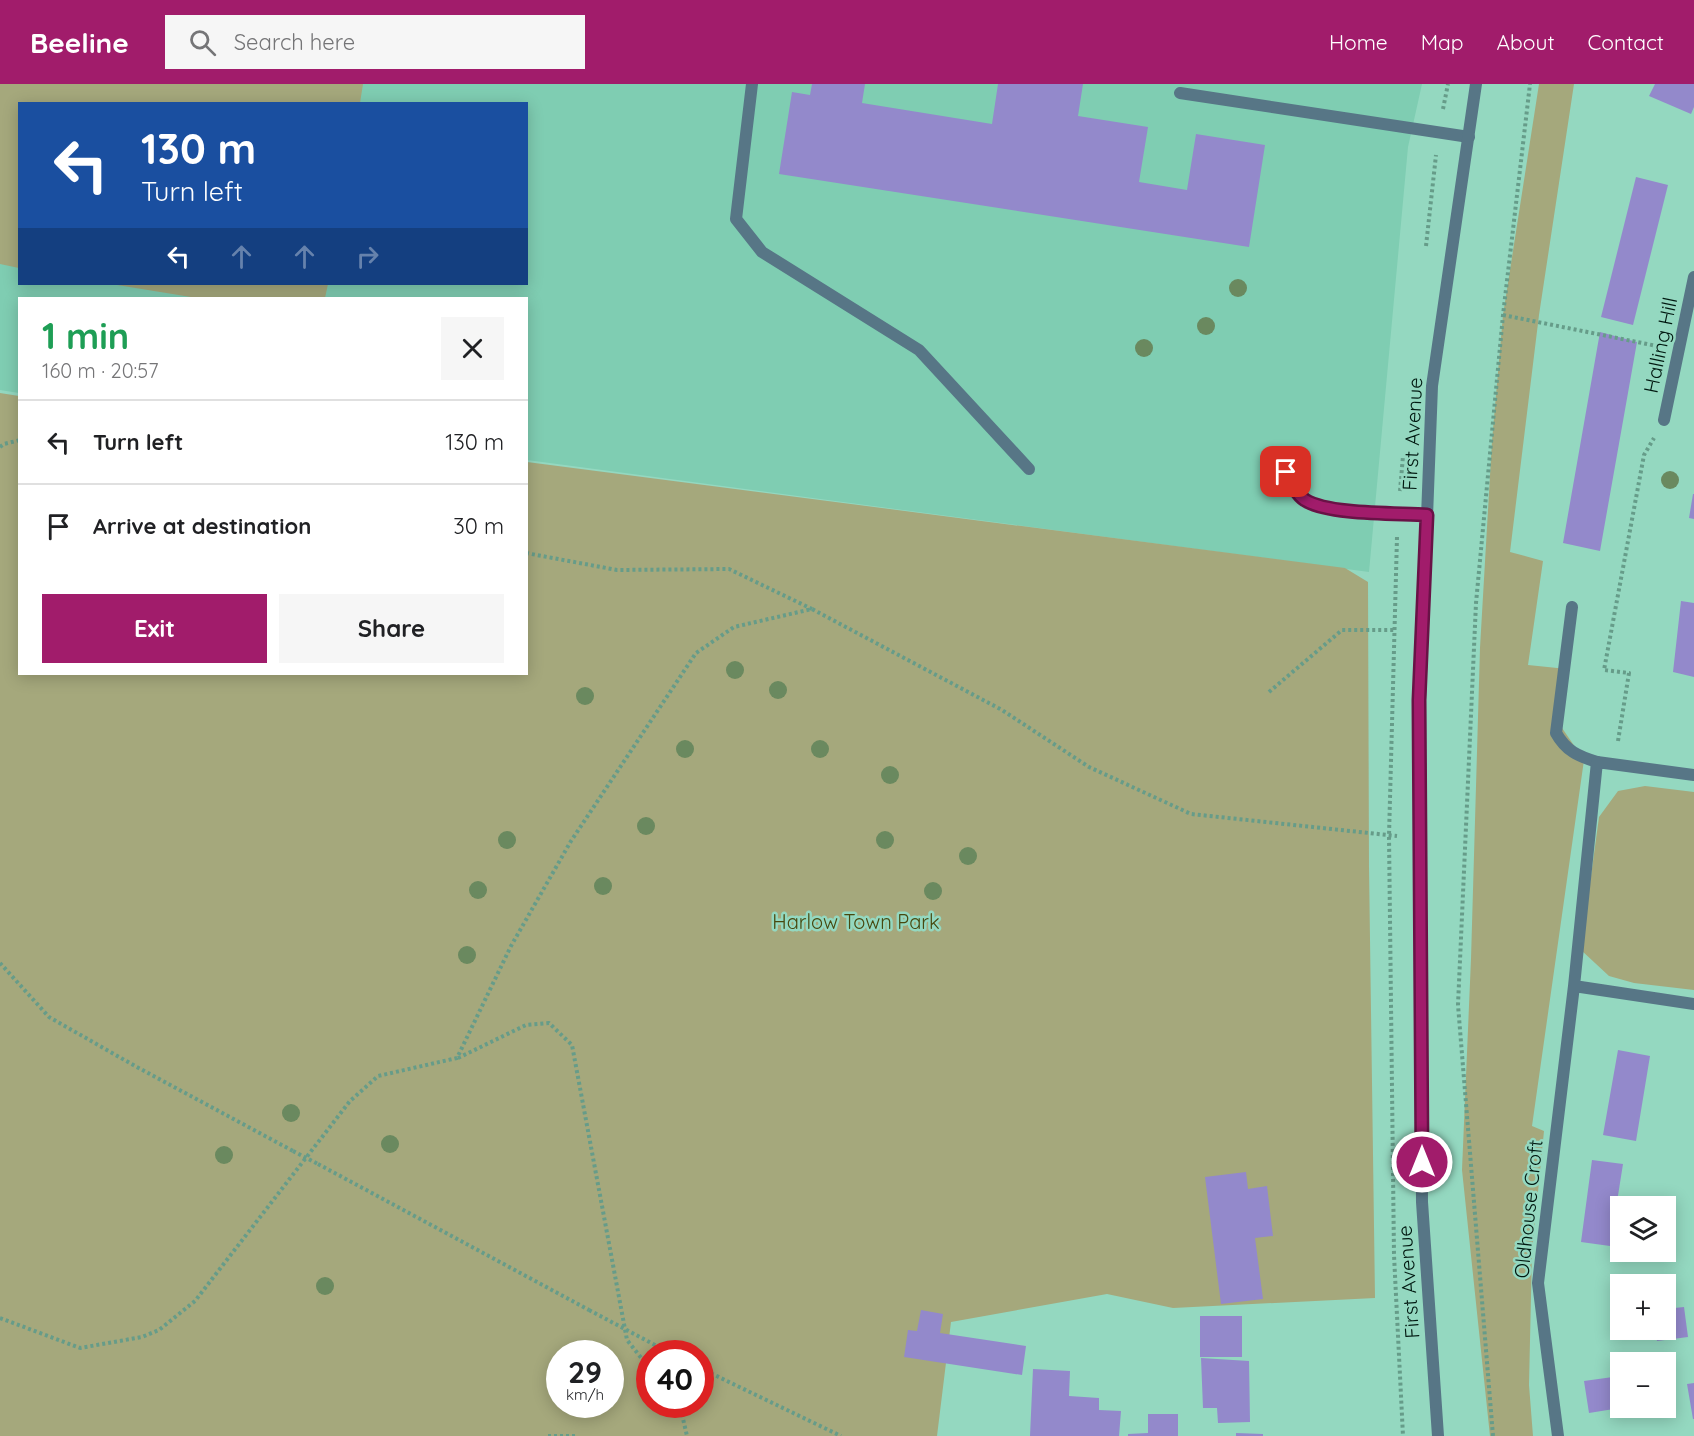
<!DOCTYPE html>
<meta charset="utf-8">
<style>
:root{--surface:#fff;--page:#f6f6f6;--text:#202124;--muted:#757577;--line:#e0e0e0;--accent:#a11c6b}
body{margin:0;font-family:Quicksand,sans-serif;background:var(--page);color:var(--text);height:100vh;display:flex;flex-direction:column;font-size:22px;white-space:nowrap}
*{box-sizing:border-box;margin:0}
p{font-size:20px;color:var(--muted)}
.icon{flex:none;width:33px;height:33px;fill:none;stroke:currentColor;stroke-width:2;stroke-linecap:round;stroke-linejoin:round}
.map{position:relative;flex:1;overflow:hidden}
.sheet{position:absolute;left:18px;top:213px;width:510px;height:378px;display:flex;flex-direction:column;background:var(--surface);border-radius:0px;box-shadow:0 3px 15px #0003}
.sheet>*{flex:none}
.banner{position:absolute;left:18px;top:18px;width:510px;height:183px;border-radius:0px;box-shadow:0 3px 15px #0003;background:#1a4fa0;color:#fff;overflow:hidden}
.controls{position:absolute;left:1610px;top:1112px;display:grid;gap:12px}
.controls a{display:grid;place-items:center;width:66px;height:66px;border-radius:0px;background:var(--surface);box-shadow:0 3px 15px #0003;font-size:30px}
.speed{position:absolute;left:546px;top:1256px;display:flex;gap:12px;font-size:30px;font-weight:700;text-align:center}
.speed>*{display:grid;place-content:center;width:78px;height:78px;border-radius:50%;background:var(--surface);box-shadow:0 3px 15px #0003;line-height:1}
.speed small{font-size:15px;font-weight:400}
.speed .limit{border:9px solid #d22;background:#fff;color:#111}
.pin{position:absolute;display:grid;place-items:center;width:51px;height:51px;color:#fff;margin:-26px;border-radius:12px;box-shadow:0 3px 9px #0006}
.me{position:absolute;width:66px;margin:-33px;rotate:0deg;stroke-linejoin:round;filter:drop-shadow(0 0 4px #0008)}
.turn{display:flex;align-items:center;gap:21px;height:126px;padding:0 24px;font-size:27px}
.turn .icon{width:78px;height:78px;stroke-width:2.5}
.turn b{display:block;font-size:42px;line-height:51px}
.lanes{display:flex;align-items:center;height:57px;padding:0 24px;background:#0003;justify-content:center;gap:30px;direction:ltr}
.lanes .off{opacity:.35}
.round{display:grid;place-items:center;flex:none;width:63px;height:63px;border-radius:0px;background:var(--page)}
.head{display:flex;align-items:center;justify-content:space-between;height:102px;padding:0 24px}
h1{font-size:36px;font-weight:700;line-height:45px;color:#1e9e55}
.cta{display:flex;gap:12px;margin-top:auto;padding:12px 24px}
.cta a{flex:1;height:69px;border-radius:0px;background:var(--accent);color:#fff;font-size:24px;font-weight:700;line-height:69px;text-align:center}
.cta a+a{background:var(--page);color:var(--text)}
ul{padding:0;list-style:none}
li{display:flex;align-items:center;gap:18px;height:84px;padding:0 24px;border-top:2px solid var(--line)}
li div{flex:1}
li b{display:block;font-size:22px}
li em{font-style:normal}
header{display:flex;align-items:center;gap:36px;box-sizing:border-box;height:84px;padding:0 30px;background:var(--accent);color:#fff}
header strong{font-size:28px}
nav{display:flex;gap:33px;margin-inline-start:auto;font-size:21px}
.search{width:420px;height:54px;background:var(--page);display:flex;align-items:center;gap:15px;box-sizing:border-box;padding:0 21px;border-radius:0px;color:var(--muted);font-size:22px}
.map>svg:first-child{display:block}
</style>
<header>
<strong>Beeline</strong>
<div class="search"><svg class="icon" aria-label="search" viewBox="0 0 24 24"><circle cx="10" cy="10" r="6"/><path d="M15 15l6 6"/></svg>Search here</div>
<nav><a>Home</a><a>Map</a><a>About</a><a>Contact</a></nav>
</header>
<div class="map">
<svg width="1694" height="1352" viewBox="0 0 1694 1352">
<rect width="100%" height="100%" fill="#94d8c0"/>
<path fill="#7fcdb2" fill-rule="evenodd" d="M0,0H1422L1408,63L1369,488L527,376L526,214H20L19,309L0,306ZM20,20H526V200H20Z"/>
<path fill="#a5a87c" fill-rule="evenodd" d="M0,0H363L360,19L20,20L19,184L0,180Z
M1539,0H1574L1539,231L1510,468L1543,477L1528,581L1567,585L1562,644L1584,676L1532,1042L1544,1047L1532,1168L1529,1301L1533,1352H1490L1462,1086L1471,875L1480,564L1492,357L1503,231Z
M111,200H328L325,214H197Z
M0,309L19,312L20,590H526L527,378L1345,484L1368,498L1369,783L1375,1214L1173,1224L1107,1210L951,1238L937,1352H0ZM560,1269H610V1320H560ZM650,1269H700V1320H650Z
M1645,702L1694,708V906L1634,899L1609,892L1581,866L1599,733L1618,707Z"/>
<path fill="#9389cb" d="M812,0H865L862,19L992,40L998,0H1083L1078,32L1148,43L1139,98L1187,106L1196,50L1265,61L1249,163L779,90L792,8L810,11Z
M1655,0H1694V23L1691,30L1649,12Z
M1636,93L1668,101L1633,241L1601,233Z
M1600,248L1637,258L1600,467L1563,459Z
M1693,410H1694V435L1689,434Z
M1681,517L1694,519V593L1673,588Z
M1618,966L1650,972L1636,1057L1603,1051Z
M1592,1076L1623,1080L1610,1162L1581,1158Z
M1246,1088L1248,1105L1267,1102L1273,1152L1255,1154L1263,1215L1221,1220L1205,1093Z
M1684,1223L1688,1253L1657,1257L1655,1245H1665V1225Z
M921,1226L943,1230L940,1249L1026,1262L1022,1291L904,1273L908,1246L917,1247Z
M1200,1232H1242V1273H1200Z
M1201,1274L1249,1277L1250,1338L1218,1339L1217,1324H1203Z
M1033,1285L1070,1287L1069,1312L1099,1314V1326L1121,1327L1119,1352H1030Z
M1620,1292V1324L1589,1329L1584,1297Z
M1694,1299V1335H1693L1687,1300Z
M1148,1330H1178V1352H1128V1350L1148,1349Z
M1236,1349L1263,1350V1352H1236Z"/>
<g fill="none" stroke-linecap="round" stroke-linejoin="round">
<path stroke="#669c89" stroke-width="4" stroke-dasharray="3 3" stroke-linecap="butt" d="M1443,25L1448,0
M1426,162L1436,71
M1503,231L1657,262
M0,363L4,360L20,356
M1400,407L1403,372
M1397,453L1389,752L1394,1171L1403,1352
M526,469L617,486L729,485L812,525
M1269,608L1342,546H1394
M1618,657L1629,589L1604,586L1644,371L1654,354
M0,879L49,933L135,982L293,1067
M458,974L526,941L549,939L572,961L627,1256L650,1285
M318,1080L589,1226
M0,1234L80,1264L142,1253L159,1246L195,1217L350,1017L378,992L457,974L511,862L571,757L696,569L734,543L812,525L1002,626L1089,683L1191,730L1397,752
M700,1284L841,1352
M676,1320L681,1326L687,1352
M548,1352H578
M1493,1352L1458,921L1476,519L1503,231L1530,0"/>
<path stroke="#577686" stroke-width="12" d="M752,0L736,135L762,168L919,266L1029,385
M1180,9L1469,53
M1286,388C1291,398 1296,410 1305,416C1329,431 1397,429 1427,431
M1572,523L1556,649C1566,667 1578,672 1597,678"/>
<path stroke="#577686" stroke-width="12" d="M1664,336L1694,193
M1574,902L1694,920
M1558,1352L1538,1199L1574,902L1597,678L1694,691"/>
<path stroke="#577686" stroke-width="12" d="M1438,1352L1422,1118L1420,616L1432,302L1476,0"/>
<path stroke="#669c89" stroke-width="4" stroke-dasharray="3 3" stroke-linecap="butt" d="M293,1067L318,1080
M589,1226L670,1269"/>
</g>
<g fill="#6a895f">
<circle cx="1238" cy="204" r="9"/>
<circle cx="1206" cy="242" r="9"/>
<circle cx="1144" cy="264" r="9"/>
<circle cx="1670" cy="396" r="9"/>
<circle cx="735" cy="586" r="9"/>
<circle cx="778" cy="606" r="9"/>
<circle cx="585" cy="612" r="9"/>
<circle cx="685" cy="665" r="9"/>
<circle cx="820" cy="665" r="9"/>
<circle cx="890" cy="691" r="9"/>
<circle cx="646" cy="742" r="9"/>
<circle cx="507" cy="756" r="9"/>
<circle cx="885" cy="756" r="9"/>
<circle cx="968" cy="772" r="9"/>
<circle cx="603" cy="802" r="9"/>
<circle cx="478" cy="806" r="9"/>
<circle cx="933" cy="807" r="9"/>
<circle cx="467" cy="871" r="9"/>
<circle cx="291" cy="1029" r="9"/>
<circle cx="390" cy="1060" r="9"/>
<circle cx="224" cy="1071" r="9"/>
<circle cx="325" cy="1202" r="9"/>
</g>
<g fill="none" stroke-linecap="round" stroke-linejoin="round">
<defs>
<path id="route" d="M1286,388C1291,398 1296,410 1305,416C1329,431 1397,429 1427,431L1419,616L1422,1078"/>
</defs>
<use href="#route" stroke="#691246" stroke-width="15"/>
<use href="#route" stroke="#a11c6b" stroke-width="10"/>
</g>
<g text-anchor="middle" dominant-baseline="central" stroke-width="5" stroke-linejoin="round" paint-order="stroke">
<g font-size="20" fill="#001810" stroke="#94d8c0">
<text transform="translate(1660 261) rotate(-78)">Halling Hill</text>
<text transform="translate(1412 350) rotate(-87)">First Avenue</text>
<text transform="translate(1528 1125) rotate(-84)">Oldhouse Croft</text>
<text transform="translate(1408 1198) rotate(-94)">First Avenue</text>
</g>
<g font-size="20" fill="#48480f" stroke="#94d8c0">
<text x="856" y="837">Harlow Town Park</text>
</g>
</g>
</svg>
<div class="controls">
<a><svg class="icon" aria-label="layers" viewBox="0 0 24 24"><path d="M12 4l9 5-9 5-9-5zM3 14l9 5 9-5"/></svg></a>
<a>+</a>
<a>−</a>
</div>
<div class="speed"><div>29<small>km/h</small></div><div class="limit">40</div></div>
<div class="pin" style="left:1286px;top:388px;background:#d93025"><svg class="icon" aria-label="arrive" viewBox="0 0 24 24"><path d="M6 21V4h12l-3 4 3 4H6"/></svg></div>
<svg class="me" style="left:1422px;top:1078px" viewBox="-20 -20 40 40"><circle r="17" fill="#a11c6b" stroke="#fff" stroke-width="3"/><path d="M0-11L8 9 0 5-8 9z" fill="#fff"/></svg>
<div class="banner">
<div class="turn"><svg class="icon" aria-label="left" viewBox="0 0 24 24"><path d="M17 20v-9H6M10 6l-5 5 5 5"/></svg><div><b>130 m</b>Turn left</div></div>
<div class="lanes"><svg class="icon" aria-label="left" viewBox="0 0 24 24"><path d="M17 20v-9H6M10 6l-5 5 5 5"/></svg><svg class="icon off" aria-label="ahead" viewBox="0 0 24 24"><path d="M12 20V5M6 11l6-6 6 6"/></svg><svg class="icon off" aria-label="ahead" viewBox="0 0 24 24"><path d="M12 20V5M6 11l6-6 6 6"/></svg><svg class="icon off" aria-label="right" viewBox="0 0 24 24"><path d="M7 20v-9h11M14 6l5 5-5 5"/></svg></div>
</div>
<section class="sheet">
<div class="head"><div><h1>1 min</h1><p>160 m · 20:57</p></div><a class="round"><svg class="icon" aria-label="close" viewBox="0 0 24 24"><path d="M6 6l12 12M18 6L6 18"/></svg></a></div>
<ul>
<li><svg class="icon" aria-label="left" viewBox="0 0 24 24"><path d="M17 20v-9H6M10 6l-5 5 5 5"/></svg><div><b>Turn left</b></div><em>130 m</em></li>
<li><svg class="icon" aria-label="arrive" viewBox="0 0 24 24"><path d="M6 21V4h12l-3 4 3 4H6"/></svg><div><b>Arrive at destination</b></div><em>30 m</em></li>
</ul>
<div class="cta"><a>Exit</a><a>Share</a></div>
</section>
</div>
